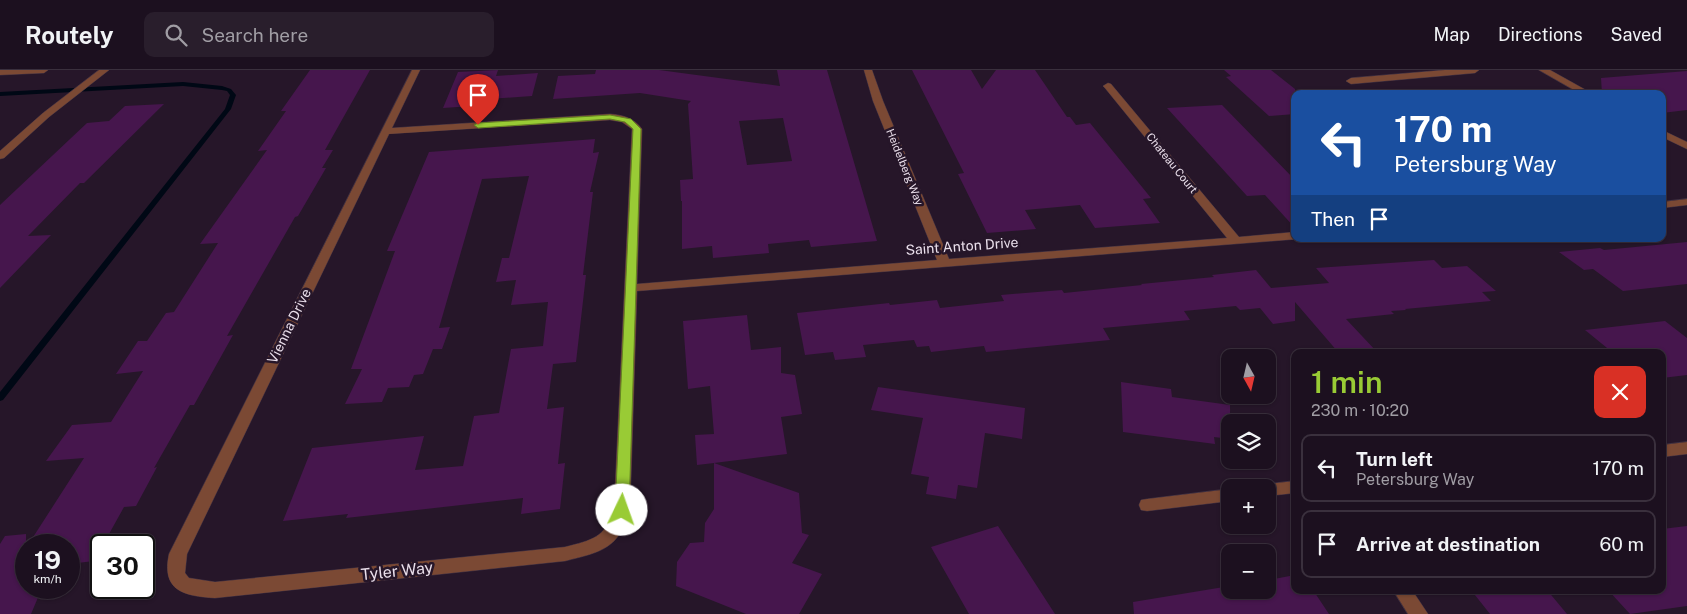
<!DOCTYPE html>
<meta charset="utf-8">
<style>
:root{--surface:#1c101f;--page:#291e2c;--text:#f1f3f6;--muted:#a09da4;--line:#3a303d;--accent:#99cb35}
body{margin:0;font-family:"Public Sans",sans-serif;background:var(--page);color:var(--text);height:100vh;display:flex;flex-direction:column;font-size:19px;white-space:nowrap}
*{box-sizing:border-box;margin:0}
p{font-size:16px;color:var(--muted)}
.icon{flex:none;width:28px;height:28px;fill:none;stroke:currentColor;stroke-width:2;stroke-linecap:round;stroke-linejoin:round}
.map{position:relative;flex:1;overflow:hidden}
.panel{position:absolute;left:1291px;top:279px;width:375px;height:245px;display:flex;flex-direction:column;background:var(--surface);border-radius:10px;box-shadow:0 1px 4px #0004,0 0 0 1px var(--line)}
.panel>*{flex:none}
.banner{position:absolute;left:1291px;top:20px;width:375px;height:152px;border-radius:10px;box-shadow:0 1px 4px #0004,0 0 0 1px var(--line);background:#1a4fa0;color:#fff;overflow:hidden}
.needle{width:32px;rotate:172deg}
.controls{position:absolute;left:1221px;top:279px;display:grid;gap:10px}
.controls a{display:grid;place-items:center;width:55px;height:55px;border-radius:10px;background:var(--surface);box-shadow:0 1px 4px #0004,0 0 0 1px var(--line);font-size:25px}
.speed{position:absolute;left:15px;top:464px;display:flex;gap:10px;font-size:25px;font-weight:700;text-align:center}
.speed>*{display:grid;place-content:center;width:65px;height:65px;border-radius:50%;background:var(--surface);box-shadow:0 1px 4px #0004,0 0 0 1px var(--line);line-height:1}
.speed small{font-size:12px;font-weight:400}
.speed .limit{border:2px solid #111;border-radius:8px;background:#fff;color:#111}
.pin{position:absolute;display:grid;place-items:center;width:42px;height:42px;color:#fff;margin:-51px -21px;border-radius:50% 50% 50% 0;rotate:-45deg;box-shadow:0 0 5px #0007}
.pin .icon{rotate:45deg}
.me{position:absolute;width:55px;margin:-28px;rotate:3deg;stroke-linejoin:round;filter:drop-shadow(0 0 4px #0008)}
.turn{display:flex;align-items:center;gap:18px;height:105px;padding:0 20px;font-size:22px}
.turn .icon{width:65px;height:65px;stroke-width:2.5}
.turn b{display:block;font-size:35px;line-height:42px}
.then{display:flex;align-items:center;height:48px;padding:0 20px;background:#0003;gap:10px;font-size:19px}
.round{display:grid;place-items:center;flex:none;width:52px;height:52px;border-radius:10px;background:var(--page)}
.head{display:flex;align-items:center;justify-content:space-between;height:85px;padding:0 20px}
h1{font-size:30px;font-weight:600;line-height:38px;color:var(--accent)}
ul{padding:0;list-style:none}
li{display:flex;align-items:center;gap:15px;height:68px;margin:0 10px 8px;padding:0 10px;border:2px solid var(--line);border-radius:10px}
li div{flex:1}
li b{display:block;font-size:19px}
li em{font-style:normal}
header{display:flex;align-items:center;gap:30px;box-sizing:border-box;height:70px;padding:0 25px;background:var(--surface);border-bottom:1px solid var(--line)}
header strong{font-size:24px}
nav{display:flex;gap:28px;margin-inline-start:auto;font-size:18px}
.search{width:350px;height:45px;background:var(--page);display:flex;align-items:center;gap:12px;box-sizing:border-box;padding:0 18px;border-radius:10px;color:var(--muted);font-size:19px}
.map>svg:first-child{display:block}
</style>
<header>
<strong>Routely</strong>
<div class="search"><svg class="icon" aria-label="search" viewBox="0 0 24 24"><circle cx="10" cy="10" r="6"/><path d="M15 15l6 6"/></svg>Search here</div>
<nav><a>Map</a><a>Directions</a><a>Saved</a></nav>
</header>
<div class="map">
<svg width="1687" height="544" viewBox="0 0 1687 544">
<rect width="100%" height="100%" fill="#261629"/>
<g fill="none" stroke-linecap="round" stroke-linejoin="round">
<path fill="#000815" fill-rule="evenodd" d="M183,12L222,16L231,19L236,25L231,39L3,330L0,331V322L225,39L230,25L227,21L222,20L183,16L0,26V22Z"/>
</g>
<path fill="#46164d" fill-rule="evenodd" d="M310,0H370L325,80H333L322,98H326L298,146L295,147L227,266L233,265L194,335H190L154,398L157,397L136,436L124,437L94,491L69,494V475H28L84,388L46,391L72,355L111,352L143,301L116,304L138,271H147L166,243L174,242L218,173L200,174L267,80L258,81L286,41H281Z
M498,0L496,6L538,3L532,26L489,29L487,35L443,38L458,2Z
M596,0H659L780,16L777,0H827L877,171L811,177L809,170L768,174L769,183L713,188L712,176L682,179V131H681L680,110L693,109L688,34L691,31L640,23L553,29L558,6L595,4ZM783,48L792,91L747,95L739,51Z
M912,0H971L982,19L996,0H1035L1067,47H1070L1076,55L1090,53L1151,128L1143,129L1160,153L1095,158L1080,135L1025,140L1036,159L987,163L958,104L964,103Z
M1224,0H1271L1295,19V44L1269,46L1226,7L1231,6Z
M1687,1V40L1662,43V24H1602L1601,8Z
M164,34L84,113H80L28,166L51,165L0,218V135L87,53L109,51L125,36Z
M1222,35L1295,110V158L1265,125L1247,126L1167,38Z
M595,69L593,83L599,82L590,122H593L583,205H586L576,292L553,294L547,339L564,337L558,394L565,393L560,439L521,444L523,428L346,448L348,444L283,451L312,378L424,366L415,400L463,396L474,346L499,343L511,279L543,276L548,232L511,235L516,210L496,212L502,188H509L529,106L482,109L439,258L450,257L442,279H433L423,304L414,305L409,317L388,318L382,332L345,334L362,299H351L395,181H387L429,82Z
M1687,172V214L1623,221L1593,199L1584,200L1559,182L1600,178L1604,180Z
M1434,190L1442,198L1467,196L1496,221L1482,222L1491,231L1405,239L1406,240L1391,241L1394,244L1346,249L1377,282H1338L1295,232V251L1273,254L1260,238L1240,240L1236,236L1184,241L1190,250L1103,258L1110,270L986,282L984,276L931,282L929,276L917,277L914,270L863,275L866,287L835,290L833,282L805,285L797,243L889,233L890,235L937,230L940,238L1004,231L1001,225L1062,220L1064,223L1142,215L1141,214L1214,207L1212,205L1256,200L1271,218L1329,213L1316,198Z
M747,245L751,280L781,277V303L795,305L802,344L781,347L787,384L714,393L799,423L802,463L809,465L792,493L822,504L799,544H746L676,516L677,492L690,473L704,472L705,453L714,439V393L697,395L695,365L714,364L710,316L688,319L683,251Z
M1665,251L1687,268V305L1662,308V282H1612L1585,260Z
M1121,312L1171,319L1172,327L1230,335V369L1214,367L1215,374L1123,362Z
M878,317L1025,338L1022,369L985,363L977,418L958,415L956,429L926,424L929,407L911,404L923,348L871,340Z
M998,456L1055,544H969L931,477Z
M1687,456V536L1630,544L1608,520H1662V459Z
M26,464V518H42L31,544H0V474L5,466Z
M1295,505V520H1313L1329,544H1134L1133,532L1230,516V520H1268V510Z
M1471,520H1547L1567,544H1490Z"/>
<g fill="none" stroke-linecap="round" stroke-linejoin="round">
<defs>
<path id="minor" d="M0,0H48L44,3L0,5Z
M412,0H420L392,58L610,44C623,45 634,48 642,59L637,214L937,190L873,31L864,0H872L883,31L949,189L1227,168L1105,18L1103,16L1108,13L1111,14L1239,167L1295,162V169H1298L637,221L630,440C619,479 601,482 565,491L215,528C184,526 161,521 169,484ZM610,50L622,52L632,59L614,440C605,468 592,470 565,477L215,512L189,508L185,503L187,484L389,64Z
M1445,0H1479L1475,3L1351,14L1346,11L1351,8Z
M1539,0H1550L1593,24H1581Z
M1662,60L1687,72V79L1662,67Z
M1687,129V135L1662,138V132Z
M1687,372V384L1662,387V375Z
M1295,411V423L1268,426V418H1261L1268,414Z
M1230,419V431L1147,441L1141,440L1139,435L1141,430L1147,429Z
M1393,520H1412L1428,544H1408Z"/>
<path id="tertiary" d="M99,0H109L49,47L4,88L0,89V81L43,43Z"/>
</defs>
<use href="#minor" stroke="#413244" stroke-width="1"/>
<use href="#tertiary" stroke="#413244" stroke-width="1"/>
<use href="#minor" fill="#7b4934" fill-rule="evenodd"/>
<use href="#tertiary" fill="#7b4934" fill-rule="evenodd"/>
</g>
<path fill="#99cb35" stroke="#638422" d="M610,45L631,49L641,59L629,440L627,444L622,446L617,444L615,440L633,59L625,52L610,49L478,58L474,55L478,53Z"/>
<g text-anchor="middle" dominant-baseline="central" stroke-width="5" stroke-linejoin="round" paint-order="stroke">
<g font-size="11" fill="#eadfeb" stroke="#261629">
<text transform="translate(1172 93) rotate(51)">Chateau Court</text>
<text transform="translate(905 97) rotate(68)">Heidelberg Way</text>
</g>
<g font-size="14" fill="#eadfeb" stroke="#261629">
<text transform="translate(962 176) rotate(-4)">Saint Anton Drive</text>
<text transform="translate(289 256) rotate(-64)">Vienna Drive</text>
</g>
<g font-size="16" fill="#eadfeb" stroke="#261629">
<text transform="translate(397 501) rotate(-6)">Tyler Way</text>
</g>
</g>
</svg>
<div class="controls">
<a><svg class="needle" viewBox="-14 -14 28 28"><path d="M0-13l5 13h-10z" fill="#e53935"/><path d="M0 13l5-13h-10z" fill="#a09da4"/></svg></a>
<a><svg class="icon" aria-label="layers" viewBox="0 0 24 24"><path d="M12 4l9 5-9 5-9-5zM3 14l9 5 9-5"/></svg></a>
<a>+</a>
<a>−</a>
</div>
<div class="speed"><div>19<small>km/h</small></div><div class="limit">30</div></div>
<div class="pin" style="left:478px;top:55px;background:#d93025"><svg class="icon" aria-label="arrive" viewBox="0 0 24 24"><path d="M6 21V4h12l-3 4 3 4H6"/></svg></div>
<svg class="me" style="left:622px;top:440px" viewBox="-20 -20 40 40"><circle r="19" fill="#fff"/><path d="M0-13L10 11 0 6-10 11z" fill="#99cb35"/></svg>
<div class="banner">
<div class="turn"><svg class="icon" aria-label="left" viewBox="0 0 24 24"><path d="M17 20v-9H6M10 6l-5 5 5 5"/></svg><div><b>170 m</b>Petersburg Way</div></div>
<div class="then">Then<svg class="icon" aria-label="arrive" viewBox="0 0 24 24"><path d="M6 21V4h12l-3 4 3 4H6"/></svg></div>
</div>
<section class="panel">
<div class="head"><div><h1>1 min</h1><p>230 m · 10:20</p></div><a class="round" style="background:#d93025;color:#fff"><svg class="icon" aria-label="close" viewBox="0 0 24 24"><path d="M6 6l12 12M18 6L6 18"/></svg></a></div>
<ul>
<li><svg class="icon" aria-label="left" viewBox="0 0 24 24"><path d="M17 20v-9H6M10 6l-5 5 5 5"/></svg><div><b>Turn left</b><p>Petersburg Way</p></div><em>170 m</em></li>
<li><svg class="icon" aria-label="arrive" viewBox="0 0 24 24"><path d="M6 21V4h12l-3 4 3 4H6"/></svg><div><b>Arrive at destination</b></div><em>60 m</em></li>
</ul>
</section>
</div>
